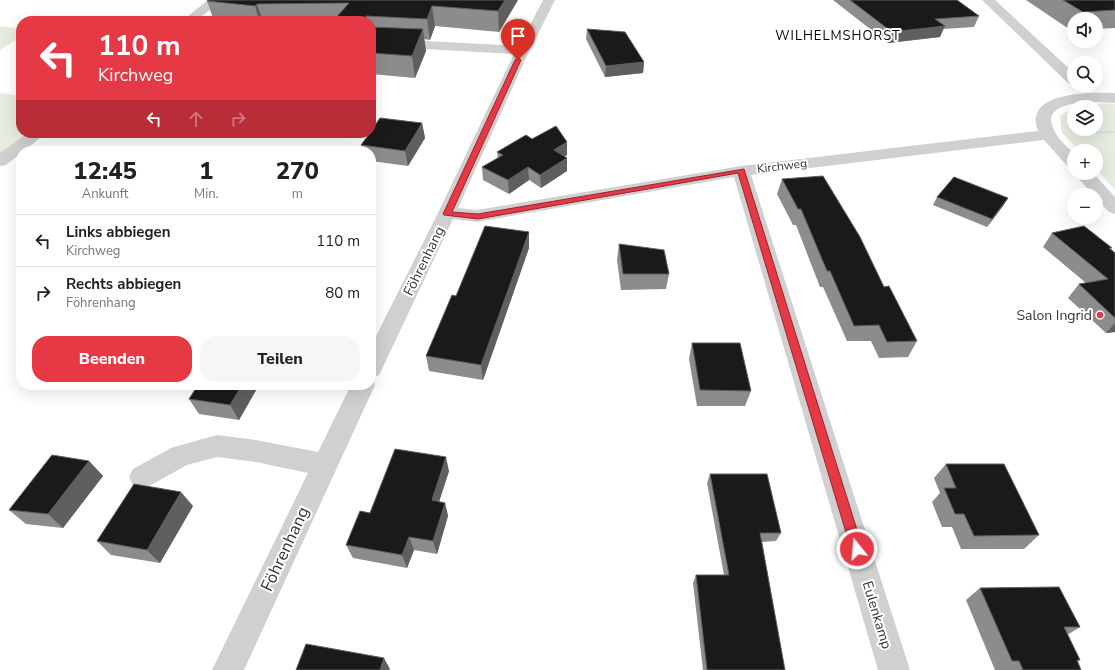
<!DOCTYPE html>
<html lang="de">
<meta charset="utf-8">
<style>
:root{--surface:#fff;--page:#f6f6f6;--text:#202124;--muted:#757577;--line:#e0e0e0;--accent:#e63946}
body{margin:0;font-family:"Nunito Sans",sans-serif;background:var(--page);color:var(--text);height:100vh;display:flex;flex-direction:column;font-size:15px;white-space:nowrap}
*{box-sizing:border-box;margin:0}
p{font-size:13px;color:var(--muted)}
.icon{flex:none;width:22px;height:22px;fill:none;stroke:currentColor;stroke-width:2;stroke-linecap:round;stroke-linejoin:round}
.map{position:relative;flex:1;overflow:hidden}
.panel{position:absolute;left:16px;top:146px;width:360px;height:244px;display:flex;flex-direction:column;background:var(--surface);border-radius:16px;box-shadow:0 4px 16px #0002}
.panel>*{flex:none}
.top-card{position:absolute;left:16px;top:16px;width:360px;height:122px;border-radius:16px;box-shadow:0 4px 16px #0002;background:#e63946;color:#fff;overflow:hidden}
.fabs{position:absolute;left:1067px;top:12px;display:grid;gap:8px}
.fabs a{display:grid;place-items:center;width:36px;height:36px;border-radius:50%;background:var(--surface);box-shadow:0 4px 16px #0002;font-size:20px}
.pin{position:absolute;display:grid;place-items:center;width:34px;height:34px;color:#fff;margin:-41px -17px;border-radius:50% 50% 50% 0;rotate:-45deg;box-shadow:0 0 4px #0007}
.pin .icon{rotate:45deg}
.me{position:absolute;width:44px;margin:-22px;rotate:343deg;stroke-linejoin:round;filter:drop-shadow(0 0 3px #0008)}
.turn{display:flex;align-items:center;gap:14px;height:84px;padding:0 16px;font-size:18px}
.turn .icon{width:52px;height:52px;stroke-width:2.5}
.turn b{display:block;font-size:28px;line-height:34px}
.lanes{display:flex;align-items:center;height:38px;padding:0 16px;background:#0003;justify-content:center;gap:20px;direction:ltr}
.lanes .off{opacity:.35}
.eta{display:flex;justify-content:space-evenly;align-items:center;height:68px;text-align:center}
.eta b{font-size:24px;font-weight:800;line-height:28px}
.action{display:flex;gap:8px;margin-top:auto;padding:8px 16px}
.action a{flex:1;height:46px;border-radius:16px;background:var(--accent);color:#fff;font-size:16px;font-weight:800;line-height:46px;text-align:center}
.action a+a{background:var(--page);color:var(--text)}
ul{padding:0;list-style:none}
li{display:flex;align-items:center;gap:12px;height:52px;padding:0 16px;border-top:1px solid var(--line)}
li div{flex:1}
li b{display:block;font-size:15px}
li em{font-style:normal}
.map>svg:first-child{display:block}
</style>
<div class="map">
<svg width="1115" height="670" viewBox="0 0 1115 670">
<rect width="100%" height="100%" fill="#fff"/>
<path fill="#e6ecdf" fill-rule="evenodd" d="M0,26L21,29V37L0,50Z
M0,93L21,96V133H28L0,154Z
M1106,103L1115,104V190L1096,169V151H1079L1062,133L1060,116L1073,107ZM1074,107H1096V129H1074Z"/>
<g fill="none" stroke-linecap="round" stroke-linejoin="round">
<path stroke="#cdcdcd" stroke-width="2" stroke-dasharray="1.5 1.5" stroke-linecap="butt" d="M1078,133L1115,132"/>
<path fill="#d0d0d0" fill-rule="evenodd" d="M208,0H222L196,21H182Z
M543,0H555L525,60L458,208L477,210L741,166L1038,131C1022,91 1092,92 1115,93V103C1097,102 1035,98 1055,132C1060,141 1067,147 1074,153V168L1068,167L1044,140L751,175L910,670H878L734,177L477,222L453,219L382,369L379,375L371,378V346L438,213L514,54L371,46V38L519,46Z
M982,0H995L1074,73V85H1076L1069,84Z
M28,133H46L24,151H21V153L6,165L0,166V153Z
M1074,173H1093L1115,197V214L1109,212L1096,198V195H1093Z
M371,378L375,385L244,670H212L308,473L256,462L217,457L187,465L151,485L142,488L133,485L129,477L133,469L171,448L217,435L256,440L318,452L351,385H371Z"/>
</g>
<path fill="#8c8c8c" d="M518,0L499,32L435,26L430,40L424,39L426,51L415,78L371,74V21H214L207,1Z
M833,0H957L979,16L974,27L943,29L940,37L888,43Z
M1026,0H1115V28L1096,29V19H1074V31H1072Z
M587,29L644,62L643,73L605,77L586,39Z
M422,123L425,138L408,166L371,161V151H362L361,145Z
M137,133H163L160,136Z
M532,139L567,155L565,156L567,171L541,188L529,180L509,194L483,180L482,167L498,158L497,152Z
M782,179L884,287L917,341L908,357L879,358L871,341H847L823,287H820L796,225H793L777,194Z
M937,197L1008,198L1003,206L987,227L933,205Z
M1052,233L1111,249L1115,253V332L1106,333L1068,298L1079,284L1086,283L1043,247Z
M619,244L669,274L666,289L621,290L617,260Z
M529,248L483,380L429,371L426,356L456,296Z
M692,343L751,391L745,406H697L689,359Z
M259,385L239,420L199,414L189,399Z
M89,461L103,476L63,528L26,524L9,510Z
M946,464L1039,535L1024,549H961L952,527H942L932,502L940,493L934,478Z
M449,471L439,502L445,503L448,516L437,554L414,550L407,568L353,558L346,545L370,513Z
M710,474L781,533L776,541L762,542L785,670H703L693,583L696,575H724L707,483Z
M193,506L160,563L111,555L97,541Z
M980,588L1080,627L1067,635L1080,660L1077,661L1081,670H995L966,600Z"/>
<path fill="#5f5f5f" d="M505,0H518L499,32L498,11Z
M257,4L263,21H259L255,6Z
M432,6L435,26L430,40L427,19Z
M945,26L940,37L888,43L892,32Z
M423,29L426,51L415,78L412,56Z
M644,62L643,73L605,77L606,66Z
M422,123L425,138L408,166L405,151Z
M158,133H163L160,136Z
M567,142V155L554,164V150Z
M567,158V171L541,188L540,175Z
M528,167L529,180L509,194L508,180Z
M1008,198L1003,206L987,227L992,219Z
M529,232V248L483,380L481,365Z
M1115,323V332L1106,333Z
M242,385H259L239,420L230,405Z
M446,457L449,471L435,514L432,500Z
M89,461L103,476L63,528L48,514Z
M181,492L193,506L160,563L147,550Z
M445,503L448,516L437,554L433,541Z
M409,537L414,550L407,568L402,555Z
M384,658L390,669L389,670H380Z"/>
<path fill="#1a1a1a" stroke="#5f5f5f" d="M210,0H505L498,11L432,6L427,19L366,16L365,21H333L349,3L257,4L255,6L207,1Z
M850,0H957L979,16L935,19L945,26L892,32Z
M1063,0H1115V10L1083,12Z
M371,27L423,29L412,56L371,53Z
M587,29L625,32L644,62L606,66Z
M380,118L422,123L405,151L361,145L370,133H371V131Z
M556,126L567,142L554,150L567,158L540,175L528,167L508,180L482,167L503,155L497,152L526,135L532,139Z
M823,176L860,237L884,287L889,286L917,341L887,342L879,325L854,326L830,271H827L801,209H798L782,179Z
M954,177L1008,198L992,219L937,197Z
M485,226L529,232L481,365L426,356L452,295L456,296Z
M1084,226L1112,248H1109L1115,253V318L1079,284L1108,279L1052,233Z
M619,244L664,250L669,274H623Z
M692,343H740L751,391L700,390Z
M198,385H242L230,405L189,399Z
M395,449L446,457L432,500L445,503L433,541L409,537L402,555L346,545L360,511L370,513Z
M52,455L89,461L48,514L9,510Z
M946,464H1004L1039,535L974,536L964,514H955L944,488H956Z
M710,474H767L781,533H760L785,670H707L696,575H729Z
M134,484L181,492L147,550L97,541Z
M1059,587L1080,627H1064L1080,660H1077L1081,670H1023L1019,661H1012L980,588Z
M306,644L384,658L380,670H296Z"/>
<path fill="#e63946" stroke="#96252e" d="M518,58L521,60L452,212L478,214L744,169L863,549L861,553L857,554L853,553L851,549L738,173L478,219L444,215L443,214L515,60Z"/>
<circle fill="#e63946" stroke="#fff" stroke-width="1.5" cx="1100" cy="315" r="4"/>
<g text-anchor="middle" dominant-baseline="central" stroke-width="4" stroke-linejoin="round" paint-order="stroke">
<g font-size="12" fill="#333" stroke="#fff">
<text transform="translate(782 166) rotate(-7)">Kirchweg</text>
</g>
<g font-size="13" letter-spacing="1" fill="#000" stroke="#fff">
<text x="838" y="36">WILHELMSHORST</text>
</g>
<g font-size="14" fill="#333" stroke="#fff">
<text transform="translate(424 261) rotate(-64)">Föhrenhang</text>
<text transform="translate(877 615) rotate(73)">Eulenkamp</text>
</g>
<g font-size="14" fill="#333" stroke="#fff" text-anchor="end">
<text x="1092" y="315">Salon Ingrid</text>
</g>
<g font-size="17" fill="#333" stroke="#fff">
<text transform="translate(285 549) rotate(-65)">Föhrenhang</text>
</g>
</g>
</svg>
<div class="fabs">
<a><svg class="icon" aria-label="sound" viewBox="0 0 24 24"><path d="M4 9h4l5-4v14l-5-4H4zM17 9q2 3 0 6"/></svg></a>
<a><svg class="icon" aria-label="search" viewBox="0 0 24 24"><circle cx="10" cy="10" r="6"/><path d="M15 15l6 6"/></svg></a>
<a><svg class="icon" aria-label="layers" viewBox="0 0 24 24"><path d="M12 4l9 5-9 5-9-5zM3 14l9 5 9-5"/></svg></a>
<a>+</a>
<a>−</a>
</div>
<div class="pin" style="left:518px;top:60px;background:#d93025"><svg class="icon" aria-label="arrive" viewBox="0 0 24 24"><path d="M6 21V4h12l-3 4 3 4H6"/></svg></div>
<svg class="me" style="left:857px;top:549px" viewBox="-20 -20 40 40"><circle r="17" fill="#e63946" stroke="#fff" stroke-width="3"/><path d="M0-11L8 9 0 5-8 9z" fill="#fff"/></svg>
<div class="top-card">
<div class="turn"><svg class="icon" aria-label="left" viewBox="0 0 24 24"><path d="M17 20v-9H6M10 6l-5 5 5 5"/></svg><div><b>110 m</b>Kirchweg</div></div>
<div class="lanes"><svg class="icon" aria-label="left" viewBox="0 0 24 24"><path d="M17 20v-9H6M10 6l-5 5 5 5"/></svg><svg class="icon off" aria-label="ahead" viewBox="0 0 24 24"><path d="M12 20V5M6 11l6-6 6 6"/></svg><svg class="icon off" aria-label="right" viewBox="0 0 24 24"><path d="M7 20v-9h11M14 6l5 5-5 5"/></svg></div>
</div>
<section class="panel">
<div class="eta">
<div><b>12:45</b><p>Ankunft</p></div>
<div><b>1</b><p>Min.</p></div>
<div><b>270</b><p>m</p></div>
</div>
<ul>
<li><svg class="icon" aria-label="left" viewBox="0 0 24 24"><path d="M17 20v-9H6M10 6l-5 5 5 5"/></svg><div><b>Links abbiegen</b><p>Kirchweg</p></div><em>110 m</em></li>
<li><svg class="icon" aria-label="right" viewBox="0 0 24 24"><path d="M7 20v-9h11M14 6l5 5-5 5"/></svg><div><b>Rechts abbiegen</b><p>Föhrenhang</p></div><em>80 m</em></li>
</ul>
<div class="action"><a>Beenden</a><a>Teilen</a></div>
</section>
</div>
